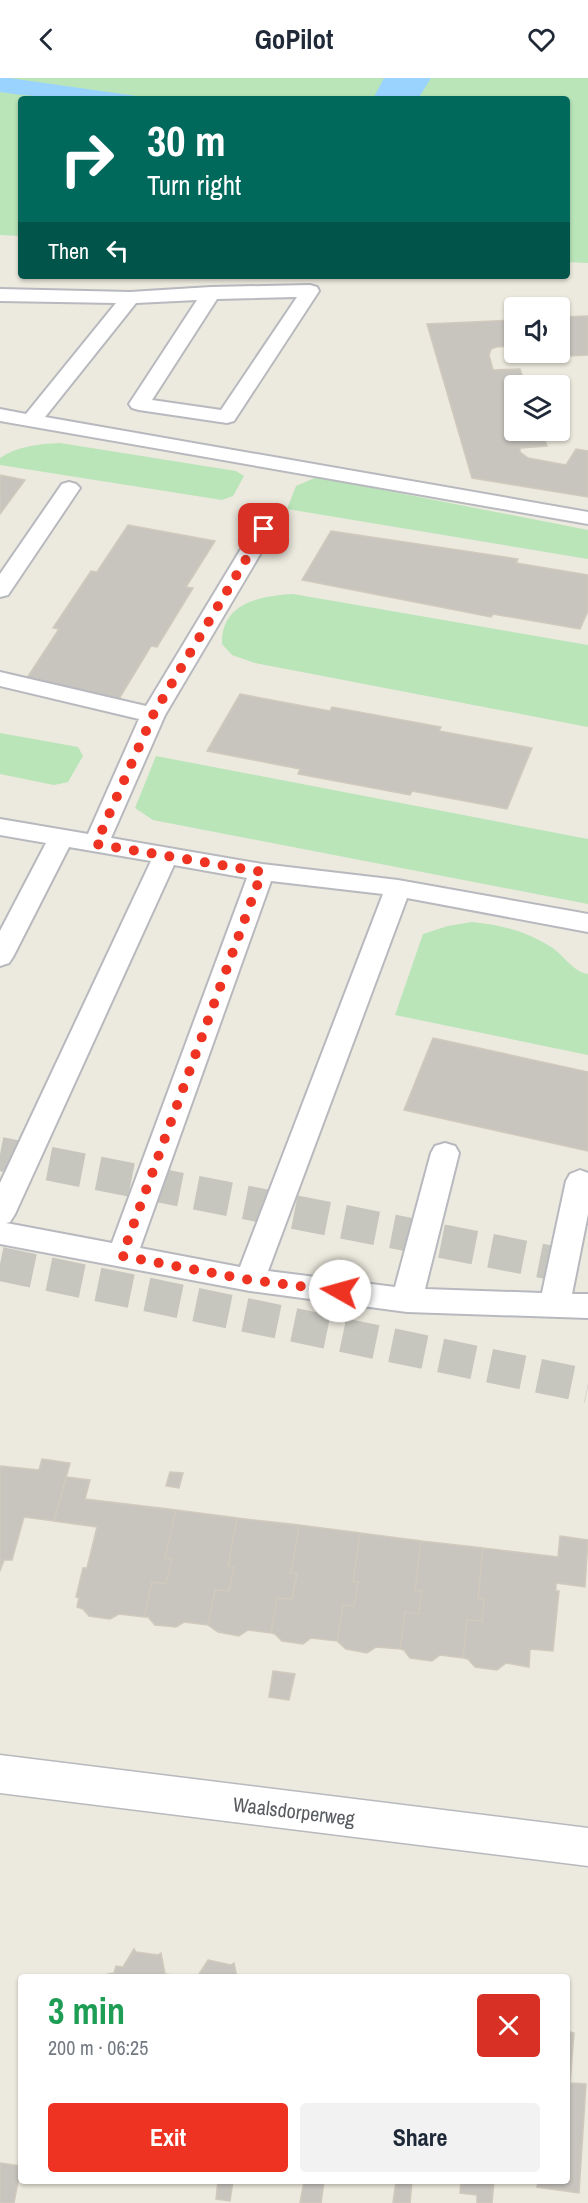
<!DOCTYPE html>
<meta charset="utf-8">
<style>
:root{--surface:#fff;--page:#f2f2f3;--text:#1f2937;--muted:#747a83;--accent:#e32}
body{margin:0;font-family:"Archivo Narrow",sans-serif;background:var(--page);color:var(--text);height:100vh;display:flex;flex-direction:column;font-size:22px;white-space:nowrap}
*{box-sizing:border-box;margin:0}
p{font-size:20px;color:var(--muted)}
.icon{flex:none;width:33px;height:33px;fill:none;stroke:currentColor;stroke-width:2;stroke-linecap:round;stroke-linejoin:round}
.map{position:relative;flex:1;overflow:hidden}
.side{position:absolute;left:18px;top:1896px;width:552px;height:210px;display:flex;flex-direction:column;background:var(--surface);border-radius:6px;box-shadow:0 2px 4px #0004}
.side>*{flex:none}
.banner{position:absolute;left:18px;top:18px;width:552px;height:183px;border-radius:6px;box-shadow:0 2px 4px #0004;background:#00695c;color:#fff;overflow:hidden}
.fabs{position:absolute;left:504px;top:219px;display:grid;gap:12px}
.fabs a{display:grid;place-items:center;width:66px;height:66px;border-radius:6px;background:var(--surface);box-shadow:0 2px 4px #0004;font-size:30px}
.pin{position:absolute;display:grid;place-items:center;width:51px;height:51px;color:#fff;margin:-26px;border-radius:12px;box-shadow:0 3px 9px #0006}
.me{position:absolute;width:66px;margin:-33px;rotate:277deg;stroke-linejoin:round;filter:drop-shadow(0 0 4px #0008)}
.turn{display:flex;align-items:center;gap:21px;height:126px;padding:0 30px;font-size:27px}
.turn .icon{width:78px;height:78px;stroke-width:2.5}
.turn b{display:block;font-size:42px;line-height:51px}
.then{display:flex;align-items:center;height:57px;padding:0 30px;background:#0003;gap:12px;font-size:22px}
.round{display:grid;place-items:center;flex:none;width:63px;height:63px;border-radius:6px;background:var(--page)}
.summary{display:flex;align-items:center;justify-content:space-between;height:102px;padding:0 30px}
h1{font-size:36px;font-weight:700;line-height:45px;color:#1e9e55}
.cta{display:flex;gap:12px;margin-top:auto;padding:12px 30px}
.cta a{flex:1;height:69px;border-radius:6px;background:var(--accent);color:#fff;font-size:24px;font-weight:700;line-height:69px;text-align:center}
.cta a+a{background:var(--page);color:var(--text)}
header{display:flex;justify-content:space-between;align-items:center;height:78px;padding:0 30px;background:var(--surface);font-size:27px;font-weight:700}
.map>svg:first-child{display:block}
</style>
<header><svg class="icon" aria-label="back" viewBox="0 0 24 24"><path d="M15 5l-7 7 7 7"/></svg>GoPilot<svg class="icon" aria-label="heart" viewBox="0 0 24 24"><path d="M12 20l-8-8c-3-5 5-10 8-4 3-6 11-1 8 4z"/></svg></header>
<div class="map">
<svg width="588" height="2125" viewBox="0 0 588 2125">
<rect width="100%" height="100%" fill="#ece9de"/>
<path fill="#b9e5b9" d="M0,0H588V185L567,184V21H21V158L0,157Z
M60,365L236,393L244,398L233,418L222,422L0,387V380C17,368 40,366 60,365Z
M317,399L588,452V481L287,431L296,408Z
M293,516L588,567V649L255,585L232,577L222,566C221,525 260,518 293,516Z
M0,655L78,669L83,678L68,704L54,707L0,696Z
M156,678L588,761V826L153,742L135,730Z
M472,844C501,847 527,853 551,869C564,877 573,894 588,896V977L395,937L423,856L448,848Z"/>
<path fill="#9bd3ff" d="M0,0H9L158,21C104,21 53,22 0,14Z
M384,0H431L418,21H373Z"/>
<path fill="#c8c5be" stroke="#d0cabd" stroke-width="1.5" d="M588,238V277L527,280L525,274H560V239Z
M514,242V268L496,269L491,271L489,277L493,292L520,291L526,308H514V352H542L547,368L520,370V374L528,380L566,387L576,371L588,373V419L472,400L427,246Z
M0,397L25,402L0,436Z
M128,447L215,463L186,509L193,510L157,569L151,568L119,621L25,603L59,551L53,550L91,493L97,494Z
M331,453L518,481L516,485L588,497V533L580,551L493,536L491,539L302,502Z
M240,616L330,633L332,629L441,649L439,653L532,670L507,731L412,713L410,717L298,696L300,691L207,673Z
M433,960L588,994V1073L404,1032Z
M42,1381L70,1385L54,1443L24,1439L12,1482H4L0,1493V1388L39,1392Z
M170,1394L183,1395L179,1410L166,1408Z
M66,1399L90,1402L85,1421L176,1432L165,1480L172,1481L166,1506L152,1504L144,1539L119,1536L110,1541L89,1538L83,1531L77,1529L79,1520L76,1519L83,1490H87L97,1449L54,1443Z
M176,1432L237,1440L228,1488L234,1489L229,1513L215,1512L208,1547L184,1544L176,1549L155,1547L148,1539H144L152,1504L166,1506L172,1481L165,1480Z
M237,1440L299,1447L291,1495L297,1496L292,1521L277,1520L271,1555L248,1552L239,1558L218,1554L208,1547L215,1512L229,1513L234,1489L228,1488Z
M299,1447L360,1455L353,1504H358L354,1528L343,1527L337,1563L311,1560L303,1566L282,1563L275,1556L271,1555L277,1520L292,1521L297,1496L291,1495Z
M360,1455L421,1463L415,1512L422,1513L419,1536L405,1534L400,1571L376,1569L367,1575L346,1571L337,1563L343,1527L354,1528L358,1504H353Z
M560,1458L588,1462L585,1509L556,1505V1513H559L553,1573L530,1571L529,1589L506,1585L497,1592L475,1589L468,1581L463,1580L467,1542L482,1543L484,1521L478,1520L483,1470L558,1479Z
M421,1463L483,1470L478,1520L484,1521L482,1543L467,1542L463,1580L440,1577L432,1583L410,1580L404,1572L400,1571L405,1534L419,1536L422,1513L415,1512Z
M273,1593L295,1596L289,1622L269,1619Z
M134,1871L136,1874L158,1877L161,1875L165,1896L190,1899H108V1896L114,1895L116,1888L123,1889Z
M208,1882L231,1887L234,1885L237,1899H197Z
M567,1953L574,1955L570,2005L586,2006L579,2115L537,2109L538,2103H567Z
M0,2085L21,2088L14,2125H0Z
M218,2103H233L230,2123L216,2121Z
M304,2103L324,2104L321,2125H300Z
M396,2103H412L410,2125H393Z
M461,2103H494L492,2125H477V2117L460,2115Z"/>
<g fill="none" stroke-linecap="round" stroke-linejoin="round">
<path stroke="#c7c6be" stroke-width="34" stroke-dasharray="34 16" stroke-linecap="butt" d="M0,1076L588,1192
M0,1186L588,1308"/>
<defs>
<path id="lane" d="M310,207L317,209L319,213L234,343L227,345L139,332L132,330L129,326L197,222L136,225L45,339L588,434V446L0,343V331L26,336L116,225L0,223V211L130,214L211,209ZM297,219L221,332L152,322L217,221Z
M69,404L76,406L80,410L8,517L0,519V496L62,406Z
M264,445L272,446L275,451L165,637L111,760L262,786L398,802L588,836V854L407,820L268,1193L395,1209L431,1075L435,1068L445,1065L455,1068L459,1075L425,1211L542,1215L566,1103L570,1096L580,1092L588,1095V1136L572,1216H588V1240L407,1234L250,1213L0,1166V1105L151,783L69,769L13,879L9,885L0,888V853L46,765L0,757V741L88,756L139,641L0,608V594L146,628L253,451L256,446ZM174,787L247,800L112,1165L6,1145L10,1144L15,1136ZM271,803L383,816L240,1189L140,1170Z"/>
<path id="street" d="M0,1677L588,1750V1788L0,1715Z"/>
</defs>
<use href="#lane" stroke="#b7b9be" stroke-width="4"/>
<use href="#street" stroke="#b7b9be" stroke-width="3"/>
<use href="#lane" fill="#fff" fill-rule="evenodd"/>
<use href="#street" fill="#fff" fill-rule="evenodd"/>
</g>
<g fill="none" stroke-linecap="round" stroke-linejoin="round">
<path stroke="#e32" stroke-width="10" stroke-dasharray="0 18" d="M264,451L153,637L96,766L262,794L122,1178L250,1202L340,1213"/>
</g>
<g text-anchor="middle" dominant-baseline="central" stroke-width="4.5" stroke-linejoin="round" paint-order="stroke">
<g font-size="20" fill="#585b60" stroke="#fff">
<text transform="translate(294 1733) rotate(7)">Waalsdorperweg</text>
</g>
</g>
</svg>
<div class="fabs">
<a><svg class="icon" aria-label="sound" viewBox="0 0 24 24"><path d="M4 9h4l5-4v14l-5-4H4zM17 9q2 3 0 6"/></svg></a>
<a><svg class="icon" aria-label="layers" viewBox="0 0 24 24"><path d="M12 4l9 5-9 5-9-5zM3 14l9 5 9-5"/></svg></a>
</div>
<div class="pin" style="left:264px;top:451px;background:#d93025"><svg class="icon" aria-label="arrive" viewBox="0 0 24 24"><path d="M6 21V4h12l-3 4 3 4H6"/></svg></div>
<svg class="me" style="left:340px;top:1213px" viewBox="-20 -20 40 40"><circle r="19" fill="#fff"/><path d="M0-13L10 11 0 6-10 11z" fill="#e32"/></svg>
<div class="banner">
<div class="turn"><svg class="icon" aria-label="right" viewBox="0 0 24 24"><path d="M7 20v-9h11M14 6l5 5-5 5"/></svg><div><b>30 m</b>Turn right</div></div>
<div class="then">Then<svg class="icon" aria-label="left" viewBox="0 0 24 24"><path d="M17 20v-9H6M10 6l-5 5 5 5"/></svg></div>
</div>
<section class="side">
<div class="summary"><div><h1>3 min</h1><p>200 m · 06:25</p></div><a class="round" style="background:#d93025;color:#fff"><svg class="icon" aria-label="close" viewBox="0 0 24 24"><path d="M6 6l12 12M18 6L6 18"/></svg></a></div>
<div class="cta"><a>Exit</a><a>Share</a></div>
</section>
</div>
